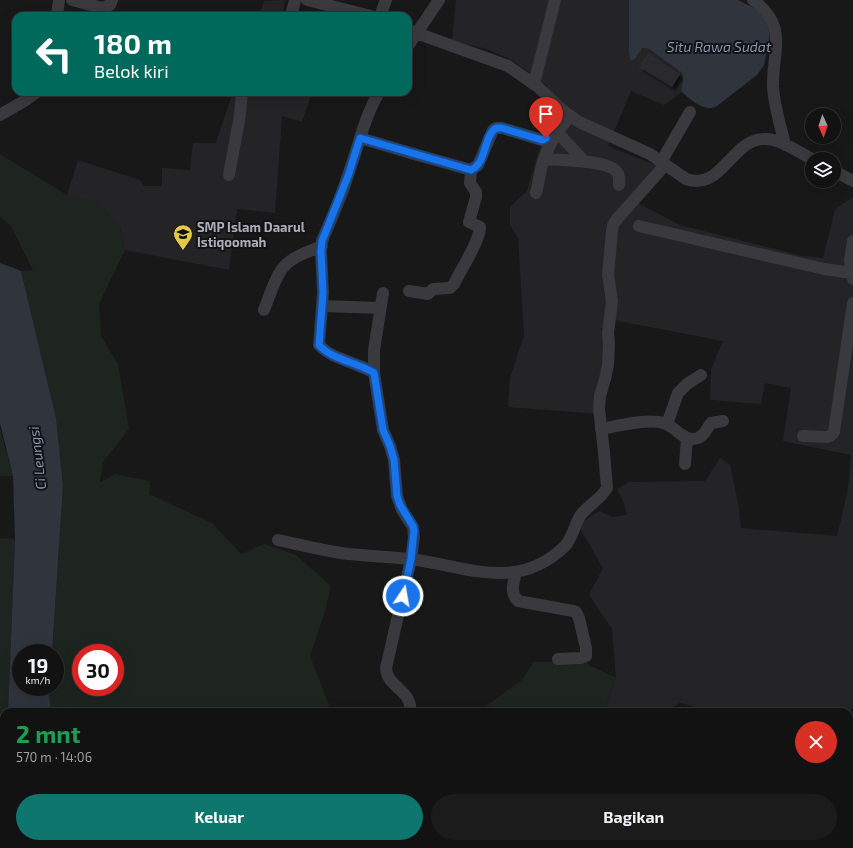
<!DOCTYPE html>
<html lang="id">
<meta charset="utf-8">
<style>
:root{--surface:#121213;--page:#1b1b1c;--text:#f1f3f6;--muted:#9c9ea0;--line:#313233;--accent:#0f766e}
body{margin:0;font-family:"Exo 2",sans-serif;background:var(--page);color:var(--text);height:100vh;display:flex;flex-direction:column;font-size:15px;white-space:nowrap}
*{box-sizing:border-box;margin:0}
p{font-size:13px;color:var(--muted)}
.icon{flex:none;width:22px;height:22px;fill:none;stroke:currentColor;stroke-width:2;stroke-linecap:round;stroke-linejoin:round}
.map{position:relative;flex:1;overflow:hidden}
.details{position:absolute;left:0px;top:708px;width:853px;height:140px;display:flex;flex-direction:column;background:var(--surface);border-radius:12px 12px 0 0;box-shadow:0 4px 16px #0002,0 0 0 1px var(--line)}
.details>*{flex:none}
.banner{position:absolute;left:12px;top:12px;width:400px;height:84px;border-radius:12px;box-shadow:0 4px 16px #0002,0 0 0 1px var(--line);background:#00695c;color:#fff;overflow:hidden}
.needle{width:26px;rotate:177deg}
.controls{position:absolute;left:805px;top:108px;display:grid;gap:8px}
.controls a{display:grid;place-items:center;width:36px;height:36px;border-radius:50%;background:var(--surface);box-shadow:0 4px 16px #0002,0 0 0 1px var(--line);font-size:20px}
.speed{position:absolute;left:12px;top:644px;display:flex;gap:8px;font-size:20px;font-weight:700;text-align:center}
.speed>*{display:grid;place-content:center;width:52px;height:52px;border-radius:50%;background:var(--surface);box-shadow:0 4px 16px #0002,0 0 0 1px var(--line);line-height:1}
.speed small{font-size:10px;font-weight:400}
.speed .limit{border:6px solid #d22;background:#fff;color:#111}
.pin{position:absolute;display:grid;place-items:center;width:34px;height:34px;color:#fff;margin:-41px -17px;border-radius:50% 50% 50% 0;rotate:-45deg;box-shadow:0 0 4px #0007}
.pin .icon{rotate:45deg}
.me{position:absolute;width:44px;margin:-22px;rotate:12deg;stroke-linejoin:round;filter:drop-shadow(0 0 3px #0008)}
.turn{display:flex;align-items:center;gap:14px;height:84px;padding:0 16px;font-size:18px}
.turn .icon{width:52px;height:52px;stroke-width:2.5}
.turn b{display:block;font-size:28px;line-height:34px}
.round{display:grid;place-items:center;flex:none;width:42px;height:42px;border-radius:21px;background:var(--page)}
.overview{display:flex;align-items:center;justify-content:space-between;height:68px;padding:0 16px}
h1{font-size:24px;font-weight:700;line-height:30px;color:#1e9e55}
.button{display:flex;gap:8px;margin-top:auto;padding:8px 16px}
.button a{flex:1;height:46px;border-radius:24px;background:var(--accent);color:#fff;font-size:16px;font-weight:700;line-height:46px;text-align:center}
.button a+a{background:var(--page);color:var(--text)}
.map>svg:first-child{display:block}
</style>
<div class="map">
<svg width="853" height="848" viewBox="0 0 853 848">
<defs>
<filter id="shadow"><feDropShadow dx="3.5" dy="3.5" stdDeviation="1" flood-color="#0009"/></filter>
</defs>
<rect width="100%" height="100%" fill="#181819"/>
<path fill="#242426" d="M285,0L282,16H259L264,1Z
M456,0H629V39L640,50L643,48L649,49L681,72L683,78L682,87V92L664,105L631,91L608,146L658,166L630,199L680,225L802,256L823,258L835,209L853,197V709H851V744H849V712H704V709L680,703L670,709L650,707L649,712H607L608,700L616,678L612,629L589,595L603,568L578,525L599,511L613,517L627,515L624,503L617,489L629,482L705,481L720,458L730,465L738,502L741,528L837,536L848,489L851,455L783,441L791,388L765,383L761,404L710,400L711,369L723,341L608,319L600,414L508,407L510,378L524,335L518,238L510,225V207L527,191L538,153L553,117L547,86L512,60L487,49L452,41Z
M233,92H312L302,122L282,116L275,213L237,209L229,270L125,250L120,227L67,195L78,160L140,180L144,186H162V168L190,170L193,143H216Z
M410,844H684L691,848H409Z"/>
<path fill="#1e2420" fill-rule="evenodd" d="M0,154L67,195L100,202L120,227L125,250L99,304L101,336L118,364L129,429L103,462L100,482L115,474L150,481L149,494L212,523L241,554L264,544L296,555L331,586L325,611L310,656L329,705L325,712H51L49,694V687H55V653H52L63,485L56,418L21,271L33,270L11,226L0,217ZM81,653H115V687H81Z
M0,427V429L13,476H0Z
M0,538L15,539L8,712H4V844H48L50,848H0Z
M533,662H583L616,678L608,700L607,712H513L486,706L523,679Z
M103,844H278V848H106Z"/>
<path fill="#2f343d" d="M629,0H738L758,10L765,17L769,31V40L764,65L757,75L717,106C705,113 691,100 682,92C681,85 685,79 681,72L649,49L645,48H642L635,59L632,60L630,59L629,53Z
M0,263L21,271L56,418L63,485L52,653H21V687H49V694L51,712H8L15,539L13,476L0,423Z
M48,844H103L106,848H50Z"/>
<path fill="#2b2b2d" filter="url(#shadow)" d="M648,53L680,74L672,87L639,67Z"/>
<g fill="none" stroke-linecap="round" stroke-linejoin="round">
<path stroke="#39393e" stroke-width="12" d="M72,0L102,8L110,5L112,0
M307,0L371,16
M753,0C789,26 772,52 773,87C774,106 781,127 785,145
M57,16L59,0
M291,16L295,0
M380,16L386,0
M408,30L508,66L538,87L561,109L579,122L650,154L686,179C723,192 732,136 767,139C782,140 798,152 812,159
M408,46L439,0
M534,84L555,0
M379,92C364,118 358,148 348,175C341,198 331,219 322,241L321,251L323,293L319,345C333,360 357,362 374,373L383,430L390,446L394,460L397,496L402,510L413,527L414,537L411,559L386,668C387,688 413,690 410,712
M0,115L26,100L37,92
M557,132L585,162
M360,138L414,154L471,170L478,165L493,130L496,128H502L542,140L546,138L548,136L561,109
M544,159C559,160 606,160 616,171C620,175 619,180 619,185
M661,162L690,112
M834,171L853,181
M229,175L240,115L242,92
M536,193C539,182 540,170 544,159C549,143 559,129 570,116
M639,226L824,269L852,273
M853,279L850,260L853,241
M409,291L428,294L433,289L450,288L454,284C460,271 480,241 480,227L469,222L476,197V192L470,183L471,170
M322,306L380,308
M264,310C269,298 273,283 280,272C288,258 307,252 322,246
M374,373V350L383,293
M667,424L678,393L687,384L701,375
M601,429C617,426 649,418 663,423C675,426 681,439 693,439C703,439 706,430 711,423L723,421
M803,436L827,437L830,436L834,432L853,303
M685,464L687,438
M278,540C302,545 325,551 349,554C369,556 390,557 410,559C466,566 517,593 565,546C573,537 574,526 580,516C587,506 601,499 607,488L604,452L599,409L600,396L605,379L608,365L609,344L608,333L612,301L608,275L612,231L613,225L617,219L665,165
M516,572C514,582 509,593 518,601L573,611L576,612L579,618L586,648V656L580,658L558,659
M0,820L4,830
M10,844L12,848
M688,844L694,848
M747,844V848
M311,848L312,844
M371,848L372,844"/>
</g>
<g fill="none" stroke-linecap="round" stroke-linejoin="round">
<defs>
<path id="route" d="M403,596L411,559L414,531L413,526L400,505L397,496L394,460L390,446L383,430L374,373C357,362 332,360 319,345L323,293L321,251L322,241L348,176L360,138L471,170C487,163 483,137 496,128H502L542,140L546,138"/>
</defs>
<use href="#route" stroke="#114b97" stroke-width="10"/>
<use href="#route" stroke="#1a73e8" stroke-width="7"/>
</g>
<defs>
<symbol id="school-pin" viewBox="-11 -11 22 30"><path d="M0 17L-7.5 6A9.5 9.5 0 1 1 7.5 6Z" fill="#e3c846" stroke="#131315"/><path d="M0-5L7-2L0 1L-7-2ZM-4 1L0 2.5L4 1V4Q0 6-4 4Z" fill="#111"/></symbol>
</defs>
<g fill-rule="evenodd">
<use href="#school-pin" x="172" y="223" width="22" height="30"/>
</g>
<g text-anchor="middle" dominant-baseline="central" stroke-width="4" stroke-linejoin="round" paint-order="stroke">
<g font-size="13" font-weight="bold" fill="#abadb8" stroke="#131315" text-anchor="start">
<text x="197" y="227">SMP Islam Daarul<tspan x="197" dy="15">Istiqoomah</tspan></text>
</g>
<g font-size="14" font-style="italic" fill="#8595b0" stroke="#131315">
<text x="719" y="46">Situ Rawa Sudat</text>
<text transform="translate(37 458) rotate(-97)">Ci Leungsi</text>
</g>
</g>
</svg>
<div class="controls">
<a><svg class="needle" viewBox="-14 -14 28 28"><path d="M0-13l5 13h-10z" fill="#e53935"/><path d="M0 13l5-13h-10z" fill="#9c9ea0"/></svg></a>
<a><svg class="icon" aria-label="layers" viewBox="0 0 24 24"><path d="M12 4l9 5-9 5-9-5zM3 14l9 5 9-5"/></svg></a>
</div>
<div class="speed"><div>19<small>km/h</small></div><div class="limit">30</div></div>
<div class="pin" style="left:546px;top:138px;background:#d93025"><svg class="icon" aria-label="arrive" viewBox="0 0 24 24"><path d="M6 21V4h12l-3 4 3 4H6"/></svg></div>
<svg class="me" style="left:403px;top:596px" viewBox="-20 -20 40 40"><circle r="17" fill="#1a73e8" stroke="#fff" stroke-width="3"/><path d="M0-11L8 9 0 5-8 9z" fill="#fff"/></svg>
<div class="banner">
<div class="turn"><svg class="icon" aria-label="left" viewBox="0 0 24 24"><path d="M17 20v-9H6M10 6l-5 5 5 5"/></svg><div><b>180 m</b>Belok kiri</div></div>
</div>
<section class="details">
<div class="overview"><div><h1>2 mnt</h1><p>570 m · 14:06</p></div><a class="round" style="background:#d93025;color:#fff"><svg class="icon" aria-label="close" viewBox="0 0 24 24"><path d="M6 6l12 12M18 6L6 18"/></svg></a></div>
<div class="button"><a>Keluar</a><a>Bagikan</a></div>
</section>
</div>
